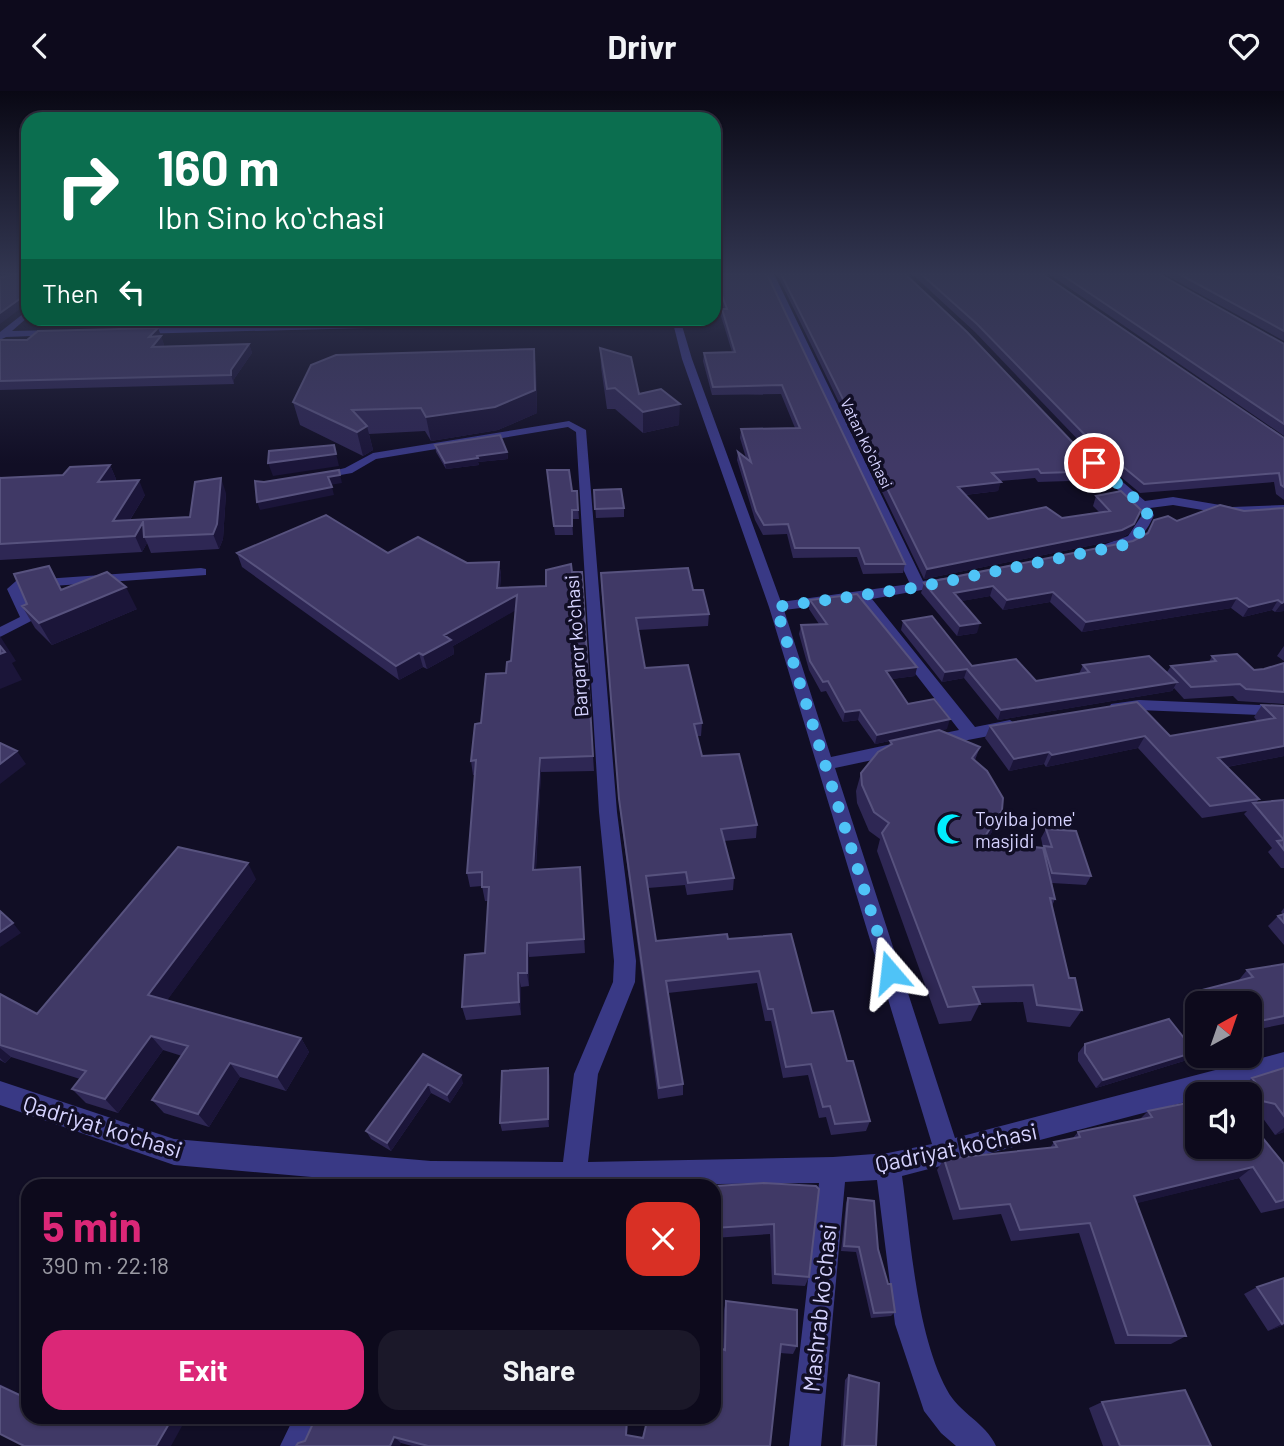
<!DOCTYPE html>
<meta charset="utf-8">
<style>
:root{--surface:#0d0a1c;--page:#1b1829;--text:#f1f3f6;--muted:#9a9aa3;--line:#2d2b3b;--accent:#db2777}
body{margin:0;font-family:Barlow,sans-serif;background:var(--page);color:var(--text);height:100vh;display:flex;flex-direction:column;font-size:26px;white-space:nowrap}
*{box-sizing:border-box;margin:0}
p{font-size:23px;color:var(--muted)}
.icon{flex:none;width:38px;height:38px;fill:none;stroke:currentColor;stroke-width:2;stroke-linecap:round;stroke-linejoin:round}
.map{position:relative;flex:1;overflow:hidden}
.sheet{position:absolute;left:21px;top:1088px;width:700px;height:245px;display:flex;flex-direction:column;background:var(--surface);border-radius:21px;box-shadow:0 2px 5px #0004,0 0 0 2px var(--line)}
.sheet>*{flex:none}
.top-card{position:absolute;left:21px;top:21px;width:700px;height:214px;border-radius:21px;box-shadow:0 2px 5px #0004,0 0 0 2px var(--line);background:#0b6e4f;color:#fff;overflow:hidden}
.needle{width:46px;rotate:40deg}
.controls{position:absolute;left:1185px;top:900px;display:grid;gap:14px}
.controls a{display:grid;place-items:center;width:77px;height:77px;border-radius:14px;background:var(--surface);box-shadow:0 2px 5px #0004,0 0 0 2px var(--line);font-size:35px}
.pin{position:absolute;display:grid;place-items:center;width:60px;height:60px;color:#fff;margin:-30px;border:4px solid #fff;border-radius:50%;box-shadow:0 2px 7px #0007}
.me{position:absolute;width:77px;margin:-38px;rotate:343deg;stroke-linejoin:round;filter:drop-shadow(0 0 5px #0008)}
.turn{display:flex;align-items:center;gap:24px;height:147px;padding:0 21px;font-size:32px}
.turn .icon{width:91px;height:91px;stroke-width:2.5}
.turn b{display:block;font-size:49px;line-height:60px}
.then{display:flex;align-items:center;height:66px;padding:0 21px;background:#0003;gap:14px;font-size:26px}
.round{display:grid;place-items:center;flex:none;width:74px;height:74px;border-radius:21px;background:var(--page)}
.summary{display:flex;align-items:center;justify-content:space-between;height:119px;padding:0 21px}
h1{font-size:42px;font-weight:700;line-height:52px;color:var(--accent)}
.primary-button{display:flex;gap:14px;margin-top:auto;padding:14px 21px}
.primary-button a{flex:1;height:80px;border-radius:21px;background:var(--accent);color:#fff;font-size:28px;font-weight:700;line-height:80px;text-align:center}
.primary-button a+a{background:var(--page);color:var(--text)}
header{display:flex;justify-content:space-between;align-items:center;height:91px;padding:0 21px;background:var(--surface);font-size:32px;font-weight:700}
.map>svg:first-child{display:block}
</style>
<header><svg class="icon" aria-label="back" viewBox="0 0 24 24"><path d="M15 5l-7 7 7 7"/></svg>Drivr<svg class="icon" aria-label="heart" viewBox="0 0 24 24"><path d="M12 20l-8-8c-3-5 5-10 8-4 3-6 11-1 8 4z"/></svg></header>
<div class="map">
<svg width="1284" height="1355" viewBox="0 0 1284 1355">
<rect width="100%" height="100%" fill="#110e25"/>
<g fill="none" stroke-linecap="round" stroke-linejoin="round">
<path fill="#393985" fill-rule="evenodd" d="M766,183H774L923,490L944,487L951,491L944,495L872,508L975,636L1010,629L1018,635L1010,641L931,656L925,654L923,650L925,646L959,639L859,510L784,519L831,666L901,651L910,657L901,663L835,677L955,1047L1284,961V983L1218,1003H1197V1008L902,1085C911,1149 916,1242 947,1299C959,1322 986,1332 996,1355H956L941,1342L924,1320L895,1233L877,1089L845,1091L821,1355H789L819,1092L427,1096L174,1074L0,1014V990L174,1048L431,1070L563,1071L574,983L613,891L614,870L599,721L576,341L568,336L376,368L352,382L318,388L312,385L345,377L373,362L569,330L586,339L617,721L636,870L635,891L598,983L588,1071L833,1066L888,1062L932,1053L769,516L682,268L672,228H680L692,268L781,511L910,493Z
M28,219V226L12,240L56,239L60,242L59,244L6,246L0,249V241Z
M514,228H596L592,231L137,243L133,240L137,237Z
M1083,364H1091L1145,410L1173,406L1232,416L1284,414V422L1232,424L1173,414L1150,417L1154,424C1145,446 1126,465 1100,461V455L1128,445L1142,424L1137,416L1083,368Z
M201,477L206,478V484L25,497L21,499L35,528L0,546V536L20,526L7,498L16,490Z
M1139,609L1284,615V625L1139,619L1117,622L1109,617L1111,613Z
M294,1326H325L312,1355H280Z"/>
</g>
<path fill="#2e2754" d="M714,183L905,473L903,482L863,483L857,466L793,467L787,443L763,444L755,429L737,369L738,361L746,367L740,347L741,338L795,337L781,303L712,304L703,270L704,262L732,261L721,225L722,218H724L714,192Z
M777,183H905L1075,354L1106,380L1102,389L1072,392L1069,390L1038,391L1035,387L1000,390L998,400L965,404L988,428L1062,427L1099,421L1093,415L1096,405L1130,442L1118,449L924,488Z
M912,183H1042L1284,347V409L1276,403L1274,391L1140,402L1084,355L975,241Z
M1049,183H1159L1284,253V345Z
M1164,183H1270L1284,188V250Z
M1273,183H1284V188Z
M130,228H176L171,234H133Z
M158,237L164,254L163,255L249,253L252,262L234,288V293L0,299V249H27Z
M600,257L639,303L679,334L643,342L615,318H607L601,276Z
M534,258L536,280L537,322L498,339L431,350L425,340L369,343L373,359L363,365L300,334L293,311Z
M435,354L507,361L508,368L478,371L479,374L446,378L436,361Z
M110,374L116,388L115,390L145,404L130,429L190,426L226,402L223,448L219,458L151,462L147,452L142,461L0,469V385L1,387L63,384Z
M548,388L572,400H577L579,428H572L573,444H555Z
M594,399L624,417V426L596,427Z
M1284,417V520L1275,521L1272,519L1243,526L1231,517L1082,541L1050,511L1003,519L990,505L961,510L977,542L957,545L921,502L924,492L1133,450L1177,430L1244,420Z
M237,462H388L467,472L499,471L501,484L500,497L546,495L572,481H582L594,680L541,681L536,778L580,776L585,862L529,866V895L521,896V924L466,929L462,916L485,862L488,810H485L482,795L470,796L467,782L475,684H473L471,670L481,632L511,570L515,519L453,555L454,563L427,578L423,576L399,589L242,476Z
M601,494L693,499L709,523L708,535L638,539L645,577L702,632L701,645H697L702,665L757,734L756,747L724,750L734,787L733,799L687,804L685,794L648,797L656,850L728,848L812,922L847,970L870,1030L866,1040L831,1044L826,1026L819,1027L808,984L783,987L771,930H765L757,892L668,902L683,993V1004L658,1008L620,721Z
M62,499L137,518L52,554L35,537L22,515Z
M810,509L917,576L915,585L891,588L908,613L947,638L940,639L980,656L975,669L994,738L985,751L1043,757L1041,747L1046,738L1091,785L1086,794L1052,792L1055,808L1052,815L1069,887L1082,919L1070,936L1027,931L1023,911L980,912L971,930L939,933L877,760L880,748L869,740L857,712L856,700L861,682L889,656L890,650L928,642L875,653L858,629L843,631L826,600L821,601L809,579L799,543L801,534L819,533L809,518Z
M903,530L972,575L1036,590L1079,583L1083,574L1167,581L1171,575L1209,571L1212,565L1254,579L1264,578L1284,572V613L1238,610L1233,605L1184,608L1174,597L1172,600L998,629L964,587L942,591L901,539Z
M1284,555V570L1277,565Z
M1262,614L1284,615V665L1227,676L1259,708L1256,712L1284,709V777H1281L1268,761L1272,757L1244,723L1247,720L1202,727L1138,657L1046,676L1044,673L1009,680L985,647L990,635L1170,645L1257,630L1254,626Z
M256,788L167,909L301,947L309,961L286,1000L240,986L209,1036L164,1022L152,1009L182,965L163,959L118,1022L86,1012L72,998L80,988L11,966L5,972L0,969V903L37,923Z
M1284,817V854L1268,835L1278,825L1283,823L1281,821Z
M1284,873V933L1254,939L1250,943V912H1197V926L1185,911L1194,901L1238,890L1247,879Z
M1085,953L1187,969L1096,997L1078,970V962Z
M423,963L463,992L450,1012L431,1002L391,1060L371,1048L366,1040Z
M1284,977V1041L1275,1044L1262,1026L1261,1045L1284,1073V1117L1261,1122L1239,1087L1136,1112L1186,1245L1171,1253H1115L1079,1142L1011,1150L1001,1123L953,1129L937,1079L944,1068L1050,1057L1054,1051L1072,1048L1078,1041L1139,1029L1148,1020L1240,1001L1239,999L1252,987Z
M550,985L549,1036L502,1040L500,1032Z
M764,1092L809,1186L805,1195L772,1193L770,1143L714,1147V1096Z
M848,1107L878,1158L895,1221L891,1225L871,1227L856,1161L841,1160L846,1112Z
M1284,1187V1234L1268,1240L1244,1203L1257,1196Z
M726,1210L797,1255L793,1263L780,1262L770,1355H412L401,1352L305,1350L316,1326H628L627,1344L643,1347L723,1258L724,1219Z
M849,1284L876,1355H841L845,1289Z
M1102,1311L1211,1355H1103L1089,1317Z"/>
<path fill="#1b1539" d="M28,202V212L0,233V222Z
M169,228H176L171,234Z
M158,237L161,245L153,254L149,246Z
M161,245L164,254L155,264L152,256Z
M249,253L252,262L234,288V293L231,284V279Z
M534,258L536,280L537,322L498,339L431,350L426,326Z
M680,313L679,334L643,342V321Z
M367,335L373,359L363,365L357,341Z
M334,354L339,375L273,385L268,372Z
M507,361L508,368L478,371L479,374L446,378L445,372L477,365Z
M110,374L116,388L104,406L98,391Z
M339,379L342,392L330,394L328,386Z
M1106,380L1102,389L1072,392L1075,383Z
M221,387L226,402L223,448L219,458L213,443Z
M139,389L145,404L120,445L113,430Z
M1001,391L998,400L955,405L958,396Z
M332,396L334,404L260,419L257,411Z
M1141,419L1130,442L1118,449L924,488L927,478Z
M143,431L144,446L147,452L142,461L135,445Z
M499,471L501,484L498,511L497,497Z
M993,495L990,505L951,512L954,502Z
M126,496L137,518L52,554L39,532Z
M1053,501L1050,511L1003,519L1007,509Z
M517,504L518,518L453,555L454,563L427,578L423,564L444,544Z
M1237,507L1231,517L1082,541L1086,531Z
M1278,509L1272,519L1243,526L1249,516Z
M1284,511V520L1275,521L1282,512Z
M980,532L977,542L957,545L960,535Z
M0,545L16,570L12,572L22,589L0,598Z
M419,562L423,576L399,589L396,575Z
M917,576L915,585L884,589L886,580Z
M967,578L964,587L942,591L945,581Z
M1177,591L1172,600L998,629L1001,619Z
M860,619L858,629L843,631L845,621Z
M950,628L947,638L875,653L877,644Z
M1145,645L1138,657L1046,676L1052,664Z
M1284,655V665L1210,679L1218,667Z
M17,660L26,673L0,693V673Z
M1049,661L1044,673L1009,680L1014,668Z
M540,667L541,681L535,793L533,779Z
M1002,719L994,738L974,769L982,750Z
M248,772L256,788L160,919L148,904Z
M13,832L21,842L0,856V841Z
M527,852L529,866V895L527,882Z
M518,882L521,896V924L519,911Z
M151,945L163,959L118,1022L105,1008Z
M301,947L309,961L286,1000L277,986Z
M0,957L11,966L5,972L0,967Z
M1195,961L1187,969L1096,997L1103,989Z
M230,972L240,986L209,1036L198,1023Z
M548,977L550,985L549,1036L548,1028Z
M461,984L463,992L450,1012L447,1004Z
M428,993L431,1002L391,1060L387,1052Z
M1284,1037V1041L1275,1044Z
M1253,1076L1239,1087L1122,1116L1134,1105Z
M1284,1232V1234L1268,1240Z
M0,1293L28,1307V1308L0,1295Z
M173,1326H187L171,1355H156Z
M394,1346L401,1352L400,1355H390Z"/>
<path fill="#403966" stroke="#57527e" stroke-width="2" d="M13,183H28V202L0,222V186H4Z
M714,183H767L905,473H865L859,457H795L788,433L764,434L756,420L738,361L751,371L741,338L800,337L782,294L713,296L704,262L735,261L722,218H727Z
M781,183H905L967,241L1075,354L1106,380L1075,383L1073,381L1041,382L1038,378L992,382L1001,391L958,396L988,428L1046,416L1062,427L1110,420L1096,405L1121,400L1141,419L1134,433L1122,439L927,478Z
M921,183H1042L1284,347V396L1281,394L1279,382L1144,393L1087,346L977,233Z
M1061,183H1159L1284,253V333Z
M1179,183H1270L1284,188V240Z
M158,237L149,246L161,245L152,256L249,253L231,279V284L0,290V249H27L38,240Z
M600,257L631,266L639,303L661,298L680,313L643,321L615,297L607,298Z
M534,258L535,299L495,316L426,326L421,317L352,319L367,335L357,341L293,311L311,274L336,264Z
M500,344L507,361L477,365L478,367L445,372L435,354Z
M334,354L336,363L268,372L269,360Z
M110,374L98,391L139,389L113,430L190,426L195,391L221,387L217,433L213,443L144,446L143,431L135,445L0,453V387L63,384L70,376Z
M339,379L340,384L328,386L332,396L257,411L255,390L264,391Z
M547,379H569L572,400H577L578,419H572V435H554Z
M621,398L624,417L595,418L594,399Z
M1220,414L1244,420L1284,417V511L1282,512L1278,509L1249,516L1237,507L1086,531L1053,501L1007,509L993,495L954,502L980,532L960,535L924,492L1133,450L1148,442L1154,429L1168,425L1177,430Z
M326,424L388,462L418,446L467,472L499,471L497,497L546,495V479L571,473L572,481H582L593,665L540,667L533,779L580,776L584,848L527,852V882H518L519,911L462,916L465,864L485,862L489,796H482V781L467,782L476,669L471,670L475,633L481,632L486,583L506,582L507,571L511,570L517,504L444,544L451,549L423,564L419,562L396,575L237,462Z
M49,475L61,499L107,481L126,496L39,532L22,515L27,513L14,483Z
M688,477L693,499H703L709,523L636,527L645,577L688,574L702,632L694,633L702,665L739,663L757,734L721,738L734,787L688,792L686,781L646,785L656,850L727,843L728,848L791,843L812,922L833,920L847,970H853L870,1030L835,1033L830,1015L823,1016L811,973L786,976L773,918H768L759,880L666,890L683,993L659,997L619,708L601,482Z
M857,503L917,576L886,580L908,613L934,608L950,628L877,644L860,619L845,621L828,590L823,591L810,570L801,534L827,533L810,509Z
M932,525L972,575L1016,568L1036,590L1089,581L1083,574L1149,565L1177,591L1001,619L967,578L945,581L903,530Z
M0,555L5,561L0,563Z
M1237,563L1254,579L1264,578L1284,572V601L1246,598L1240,593L1191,596L1171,575L1216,570L1212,565Z
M1137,611L1170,645L1275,627L1262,614L1284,615V655L1218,667L1259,708L1210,715L1145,645L1052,664L1049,661L1014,668L990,635Z
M939,639L980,656L972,667L987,680L1003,707L1002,719L982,750L1043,757L1055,808L1050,807L1069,887H1075L1082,919L1037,914L1033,894L973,896L980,913L948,916L882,742L889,732L874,721L862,694L861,682L878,661L892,653L890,650Z
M0,652L17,660L0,673Z
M1284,709V759L1277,750L1284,749L1253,712Z
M1046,738L1076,740L1091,785L1052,782L1044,755L1052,756Z
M178,756L248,772L148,904L301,947L277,986L230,972L198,1023L152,1009L188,955L151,945L105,1008L72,998L86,980L0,954V903L37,923Z
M0,820L13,832L0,841Z
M1284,823V832L1278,825Z
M1284,873V925L1250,932V912H1203L1194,901L1253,886L1247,879Z
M1169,928L1195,961L1103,989L1085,962V953Z
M1250,932L1254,938L1250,940Z
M423,963L461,984L447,1004L428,993L387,1052L366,1040Z
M548,977V1028L500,1032L502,980Z
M1284,977V1025L1275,1013L1262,1010L1261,1045L1284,1073V1109L1276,1111L1253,1076L1134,1105L1186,1245L1128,1244L1090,1132L1020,1139L1010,1113L960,1118L944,1068L1057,1056L1054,1051L1080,1046L1078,1041L1152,1026L1148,1020L1197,1010V1055H1250V1003H1232L1260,997L1252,987Z
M506,1092L536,1094V1096H505Z
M764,1092L816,1095L819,1098L809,1186L775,1183L774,1133L714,1137V1096H699Z
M848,1107L874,1110L878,1158L888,1193H891L895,1221L874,1222L859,1156L844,1155Z
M1284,1187V1232L1282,1233L1257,1196Z
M726,1210L797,1219V1255L781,1253L770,1355H428L394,1346L390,1355H296L298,1352L305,1350L316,1326H627L626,1344L643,1347L648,1326H714V1255L725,1259Z
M849,1284L879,1292L876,1355H844Z
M0,1295L28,1308V1326H173L156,1355H24L0,1343Z
M1185,1299L1211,1355H1120L1102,1311Z"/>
<linearGradient id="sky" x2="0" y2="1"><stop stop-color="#090814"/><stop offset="0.49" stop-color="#323651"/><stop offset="1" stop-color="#323651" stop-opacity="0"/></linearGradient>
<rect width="1284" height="373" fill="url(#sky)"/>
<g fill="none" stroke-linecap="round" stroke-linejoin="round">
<path stroke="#4fc3f7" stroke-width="12" stroke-dasharray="0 21.6" d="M890,881L776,516L919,496L1123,454L1137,446L1148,424L1142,414L1094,372"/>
</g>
<defs>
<symbol id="mosque-bare" viewBox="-9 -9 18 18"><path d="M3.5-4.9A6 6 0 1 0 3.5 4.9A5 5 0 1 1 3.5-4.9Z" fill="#00eefe" stroke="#110e25" stroke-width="2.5" paint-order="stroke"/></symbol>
</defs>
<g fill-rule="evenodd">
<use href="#mosque-bare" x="930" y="716" width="44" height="44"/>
</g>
<g text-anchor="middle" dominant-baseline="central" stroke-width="7" stroke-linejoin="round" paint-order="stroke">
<g font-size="16" fill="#d6d3ff" stroke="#110e25">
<text transform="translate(867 352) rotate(64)">Vatan koʻchasi</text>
</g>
<g font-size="19" fill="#d6d3ff" stroke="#110e25">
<text transform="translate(576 555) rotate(-94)">Barqaror koʻchasi</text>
</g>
<g font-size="19" fill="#d6d3ff" stroke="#110e25" text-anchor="start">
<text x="975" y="727">Toyiba jome'<tspan x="975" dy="22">masjidi</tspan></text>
</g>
<g font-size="23" fill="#d6d3ff" stroke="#110e25">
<text transform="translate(103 1035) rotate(17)">Qadriyat ko'chasi</text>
<text transform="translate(956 1056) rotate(-12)">Qadriyat ko'chasi</text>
<text transform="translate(819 1217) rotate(-84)">Mashrab koʻchasi</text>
</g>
</g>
</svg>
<div class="controls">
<a><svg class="needle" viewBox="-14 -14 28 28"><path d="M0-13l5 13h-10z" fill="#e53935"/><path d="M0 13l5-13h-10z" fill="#9a9aa3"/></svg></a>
<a><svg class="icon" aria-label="sound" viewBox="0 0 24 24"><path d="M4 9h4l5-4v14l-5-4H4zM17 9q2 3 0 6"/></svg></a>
</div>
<div class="pin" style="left:1094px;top:372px;background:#d93025"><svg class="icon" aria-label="arrive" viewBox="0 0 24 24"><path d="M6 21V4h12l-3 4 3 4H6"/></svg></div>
<svg class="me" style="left:890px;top:881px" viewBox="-20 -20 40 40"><path d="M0-17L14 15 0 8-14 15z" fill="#4fc3f7" stroke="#fff" stroke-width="4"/></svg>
<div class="top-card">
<div class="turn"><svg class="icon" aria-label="right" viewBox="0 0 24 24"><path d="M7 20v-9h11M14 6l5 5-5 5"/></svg><div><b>160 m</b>Ibn Sino koʻchasi</div></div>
<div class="then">Then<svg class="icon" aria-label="left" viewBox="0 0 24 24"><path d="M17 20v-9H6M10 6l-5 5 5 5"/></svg></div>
</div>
<section class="sheet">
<div class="summary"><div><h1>5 min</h1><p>390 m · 22:18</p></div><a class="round" style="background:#d93025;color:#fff"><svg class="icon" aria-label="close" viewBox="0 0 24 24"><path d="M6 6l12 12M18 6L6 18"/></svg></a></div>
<div class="primary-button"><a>Exit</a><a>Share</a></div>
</section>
</div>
